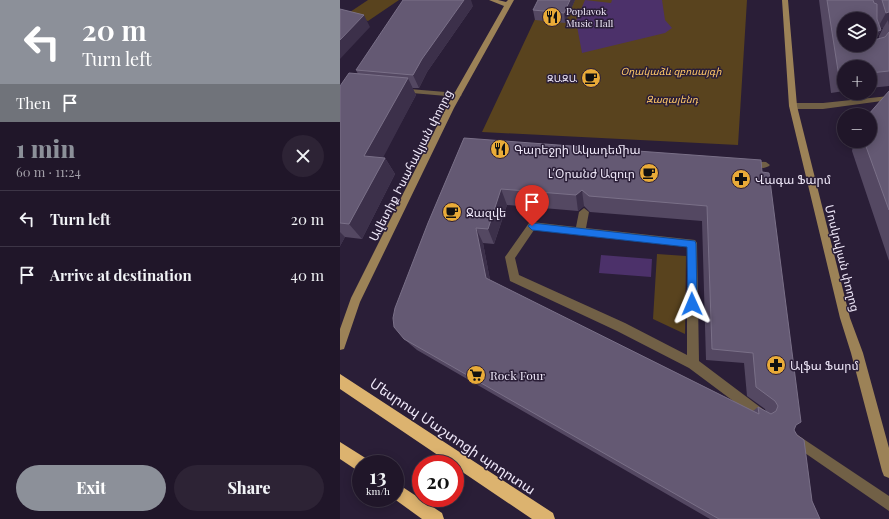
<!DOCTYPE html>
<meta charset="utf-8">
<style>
:root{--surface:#201629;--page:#2d2335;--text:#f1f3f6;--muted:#a29fa8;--line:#3d3546;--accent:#8c9099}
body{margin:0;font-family:"Playfair Display","Noto Sans Armenian",serif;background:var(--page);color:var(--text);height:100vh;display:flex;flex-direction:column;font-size:15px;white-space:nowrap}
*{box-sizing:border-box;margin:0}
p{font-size:13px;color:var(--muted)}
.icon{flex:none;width:22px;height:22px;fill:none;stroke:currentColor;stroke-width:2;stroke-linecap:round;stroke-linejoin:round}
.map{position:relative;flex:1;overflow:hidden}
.drawer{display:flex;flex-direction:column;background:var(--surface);width:340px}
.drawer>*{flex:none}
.banner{background:#8c9099;color:#fff;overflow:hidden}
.buttons{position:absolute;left:497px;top:12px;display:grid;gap:8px}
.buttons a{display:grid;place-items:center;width:40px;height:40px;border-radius:50%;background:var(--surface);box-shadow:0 2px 10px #0003,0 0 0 1px var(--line);font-size:20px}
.speed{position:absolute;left:12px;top:455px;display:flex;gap:8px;font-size:20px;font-weight:700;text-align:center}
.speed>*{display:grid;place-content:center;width:52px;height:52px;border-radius:50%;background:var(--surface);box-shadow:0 2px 10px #0003,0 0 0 1px var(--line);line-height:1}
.speed small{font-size:10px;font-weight:400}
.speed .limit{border:6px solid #d22;background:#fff;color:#111}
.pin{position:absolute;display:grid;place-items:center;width:34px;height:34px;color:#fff;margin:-41px -17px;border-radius:50% 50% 50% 0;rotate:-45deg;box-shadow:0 0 4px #0007}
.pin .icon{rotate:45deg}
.me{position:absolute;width:44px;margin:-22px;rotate:359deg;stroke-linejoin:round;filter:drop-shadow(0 0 3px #0008)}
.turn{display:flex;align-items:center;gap:14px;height:84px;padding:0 16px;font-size:18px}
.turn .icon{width:52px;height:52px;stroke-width:2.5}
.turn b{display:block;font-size:28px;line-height:34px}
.then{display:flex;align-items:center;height:38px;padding:0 16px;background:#0003;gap:8px;font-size:15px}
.round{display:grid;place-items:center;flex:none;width:42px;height:42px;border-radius:21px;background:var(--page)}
.summary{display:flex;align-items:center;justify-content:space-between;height:68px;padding:0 16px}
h1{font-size:24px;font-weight:800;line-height:30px;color:var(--accent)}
.action{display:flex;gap:8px;margin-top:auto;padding:8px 16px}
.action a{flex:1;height:46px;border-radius:24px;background:var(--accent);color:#fff;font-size:16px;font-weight:800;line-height:46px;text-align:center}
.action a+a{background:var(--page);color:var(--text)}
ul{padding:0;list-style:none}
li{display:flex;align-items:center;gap:12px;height:56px;padding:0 16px;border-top:1px solid var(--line)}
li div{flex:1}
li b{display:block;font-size:15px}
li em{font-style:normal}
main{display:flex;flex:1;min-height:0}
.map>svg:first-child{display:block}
</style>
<main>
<section class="drawer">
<div class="banner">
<div class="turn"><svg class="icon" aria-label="left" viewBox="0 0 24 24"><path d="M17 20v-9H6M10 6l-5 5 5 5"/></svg><div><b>20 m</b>Turn left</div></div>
<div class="then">Then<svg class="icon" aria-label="arrive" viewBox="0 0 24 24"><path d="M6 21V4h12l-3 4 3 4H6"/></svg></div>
</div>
<div class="summary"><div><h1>1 min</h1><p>60 m · 11:24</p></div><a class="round"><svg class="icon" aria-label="close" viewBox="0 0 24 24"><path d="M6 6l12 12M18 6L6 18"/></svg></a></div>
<ul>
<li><svg class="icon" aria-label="left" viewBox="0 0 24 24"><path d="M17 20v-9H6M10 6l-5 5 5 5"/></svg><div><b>Turn left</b></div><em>20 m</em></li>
<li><svg class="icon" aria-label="arrive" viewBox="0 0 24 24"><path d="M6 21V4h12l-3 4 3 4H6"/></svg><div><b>Arrive at destination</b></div><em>40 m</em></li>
</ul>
<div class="action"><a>Exit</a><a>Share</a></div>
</section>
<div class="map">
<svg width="549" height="519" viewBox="0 0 549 519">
<rect width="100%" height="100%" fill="#2a1e37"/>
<path fill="#59431e" d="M28,0H59L28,21L7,14Z
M204,0H407L398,145L142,132Z
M317,254L346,256L345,334L313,319Z"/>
<path fill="#4c316a" d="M245,0L271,3L272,0H322L325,20L332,28L325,33L242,53L236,21Z
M261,255L312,259L311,277L259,273Z"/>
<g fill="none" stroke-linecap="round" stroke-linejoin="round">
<path fill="#716046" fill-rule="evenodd" d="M57,88L118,93L122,95L118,97L60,92H57Z
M549,96V100L483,109H453L449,106L453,103H483Z
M409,161L426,162L430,165C426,170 409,169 405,164Z
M244,208L249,212L246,228L355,240L357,243L359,361L424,410L426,414L424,418L420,420L416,418L349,368L277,331L170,281L165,257L189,223L192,222L236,227L239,212ZM194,230L347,247V355L285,323L179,275L175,258Z
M453,432L549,496V511L449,442L447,438L449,434Z"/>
<path fill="#9c8257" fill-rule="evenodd" d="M149,0H158L166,2L168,0H174L114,108L20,302L4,349L0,350V329L11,298L106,108L164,6Z
M442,0H448L457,106L510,318L523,353L549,448V478L544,476L542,471L511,353L500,318L449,106Z"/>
<path fill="#dcb36f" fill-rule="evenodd" d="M0,374L213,513L215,519H192L115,467V464H111L0,389Z
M0,442L27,459L28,464H21V473L0,459Z
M55,482L102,513L104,519H82L53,498H55Z"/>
</g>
<path fill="#544862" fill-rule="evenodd" d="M235,0L225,23L195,20L193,10Z
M479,0H549V86L530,88V67H504V91L491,93ZM540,28H543L539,36V39H536L541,30Z
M133,6L87,72L79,88H72L76,95L42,158H45L55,174L22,239L5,237L0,246V86L18,74L16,70Z
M549,91V261L512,151L514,141H530Z
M124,138L251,152L422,172L454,430L472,501L480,519H370L77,350L64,339ZM167,205L238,211L244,206L250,212L362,221L366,360L404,363L407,396L425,409L426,412L418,407L413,411L150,280L143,243L154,244Z"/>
<path fill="#3c304a" d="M124,0H131L133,6L87,72L79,88L73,75L82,59Z
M230,0H235L225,23L224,13Z
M549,12V25L548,20L543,28L537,29L546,13Z
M24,15L30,27L0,59V40Z
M541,30L532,47L530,45V34Z
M68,78L76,95L35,173L24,156Z
M45,158L55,174L22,239L9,224Z
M161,189L167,205L154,244L148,229Z
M242,190L244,206L238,211L236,195Z
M136,228L143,243L152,291L146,278Z
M0,232L5,237L0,246Z"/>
<path fill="#645973" stroke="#7a7088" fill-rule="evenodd" d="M63,0H124L82,59L73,75L16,70Z
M198,0H230L224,13L193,10Z
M487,0H533L534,3L537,4V19L541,30L530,34V19H504V45H530V41L545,37L549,32V71L530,73V67H504V76L499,77Z
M542,0H549V12L546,13Z
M0,9L24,15L0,40Z
M9,73L68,78L24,156L45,158L9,224L0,223V86Z
M549,91V210L524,141H530V115H528Z
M124,138L245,147L251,152L256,148L421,160L422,172L429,173L461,422L456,425L454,430L457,435L464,440L472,501L480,519H379L64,339L54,327L53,318L55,308L88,223ZM161,189L236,195L242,190L249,196L367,206L372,349L413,353L416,387L435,401L438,406L436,411L431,414L418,407L419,414L146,278L136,228L148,229Z"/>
<path fill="#1a73e8" stroke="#114b97" d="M192,223L355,241L356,244L357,304L356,307L352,308L349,307L348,304L347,247L192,230L188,226Z"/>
<defs>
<symbol id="restaurant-disc" viewBox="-11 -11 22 22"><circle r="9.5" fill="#e9ab38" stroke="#2a1e37"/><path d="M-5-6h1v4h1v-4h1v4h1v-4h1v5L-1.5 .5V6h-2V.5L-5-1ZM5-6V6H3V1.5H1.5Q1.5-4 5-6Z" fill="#111"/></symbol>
<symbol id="cafe-disc" viewBox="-11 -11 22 22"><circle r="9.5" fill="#e9ab38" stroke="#2a1e37"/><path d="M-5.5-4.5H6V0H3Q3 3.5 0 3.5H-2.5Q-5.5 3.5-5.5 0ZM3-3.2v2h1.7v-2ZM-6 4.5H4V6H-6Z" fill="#111"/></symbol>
<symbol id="pharmacy-disc" viewBox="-11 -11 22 22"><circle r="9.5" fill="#e9ab38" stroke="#2a1e37"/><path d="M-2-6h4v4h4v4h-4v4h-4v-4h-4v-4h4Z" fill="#111"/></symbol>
<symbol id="supermarket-disc" viewBox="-11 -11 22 22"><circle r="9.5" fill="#e9ab38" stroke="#2a1e37"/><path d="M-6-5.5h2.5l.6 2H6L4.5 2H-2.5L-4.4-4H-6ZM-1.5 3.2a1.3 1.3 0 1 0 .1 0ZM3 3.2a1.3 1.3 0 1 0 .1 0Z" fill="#111"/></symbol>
</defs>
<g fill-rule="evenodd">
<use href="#restaurant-disc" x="201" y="6" width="22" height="22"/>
<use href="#cafe-disc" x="240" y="67" width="22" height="22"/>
<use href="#restaurant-disc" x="149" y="138" width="22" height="22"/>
<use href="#cafe-disc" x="298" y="162" width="22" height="22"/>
<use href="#pharmacy-disc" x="390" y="168" width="22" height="22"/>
<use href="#cafe-disc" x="101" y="201" width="22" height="22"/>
<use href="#pharmacy-disc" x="425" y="354" width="22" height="22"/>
<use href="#supermarket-disc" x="125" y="364" width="22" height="22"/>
</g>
<g text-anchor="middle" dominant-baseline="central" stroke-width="3" stroke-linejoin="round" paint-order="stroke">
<g font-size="10" fill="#efe8f9" stroke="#2a1e37" text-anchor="start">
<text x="226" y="11">Poplavok<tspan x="226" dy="12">Music Hall</tspan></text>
<text x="237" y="78" text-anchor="end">ԶԱԶԱ</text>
</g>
<g font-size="10" font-style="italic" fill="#fcc567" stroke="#2a1e37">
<text x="331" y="71">Օղակաձև զբոսայգի</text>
<text x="332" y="99">Զազալենդ</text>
</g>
<g font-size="12" fill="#efe8f9" stroke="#2a1e37" text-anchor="start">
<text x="174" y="149">Գարեջրի Ակադեմիա</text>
<text x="295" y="173" text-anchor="end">Լ՛Օրանժ Ազուր</text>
<text x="415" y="179">Վագա Ֆարմ</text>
<text x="126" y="212">Ջազվե</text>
<text x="450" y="365">Ալֆա Ֆարմ</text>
<text x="150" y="375">Rock Four</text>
</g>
<g font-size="12" fill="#efe8f9" stroke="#2a1e37">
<text transform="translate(70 165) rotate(-63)">Ավետիք Իսահակյան փողոց</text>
<text transform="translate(503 258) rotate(76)">Մոսկովյան փողոց</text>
</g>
<g font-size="14" fill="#efe8f9" stroke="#2a1e37">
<text transform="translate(113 436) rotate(34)">Մեսրոպ Մաշտոցի պողոտա</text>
</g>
</g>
</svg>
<div class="buttons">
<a><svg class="icon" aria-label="layers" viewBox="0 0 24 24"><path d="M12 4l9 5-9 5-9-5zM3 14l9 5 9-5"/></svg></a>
<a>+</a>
<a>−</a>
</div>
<div class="speed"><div>13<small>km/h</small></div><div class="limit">20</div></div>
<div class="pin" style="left:192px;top:226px;background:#d93025"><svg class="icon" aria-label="arrive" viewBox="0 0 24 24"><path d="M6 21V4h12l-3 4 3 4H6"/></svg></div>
<svg class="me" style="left:352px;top:304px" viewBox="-20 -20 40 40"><path d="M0-17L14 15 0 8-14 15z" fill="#1a73e8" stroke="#fff" stroke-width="4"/></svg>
</div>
</main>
